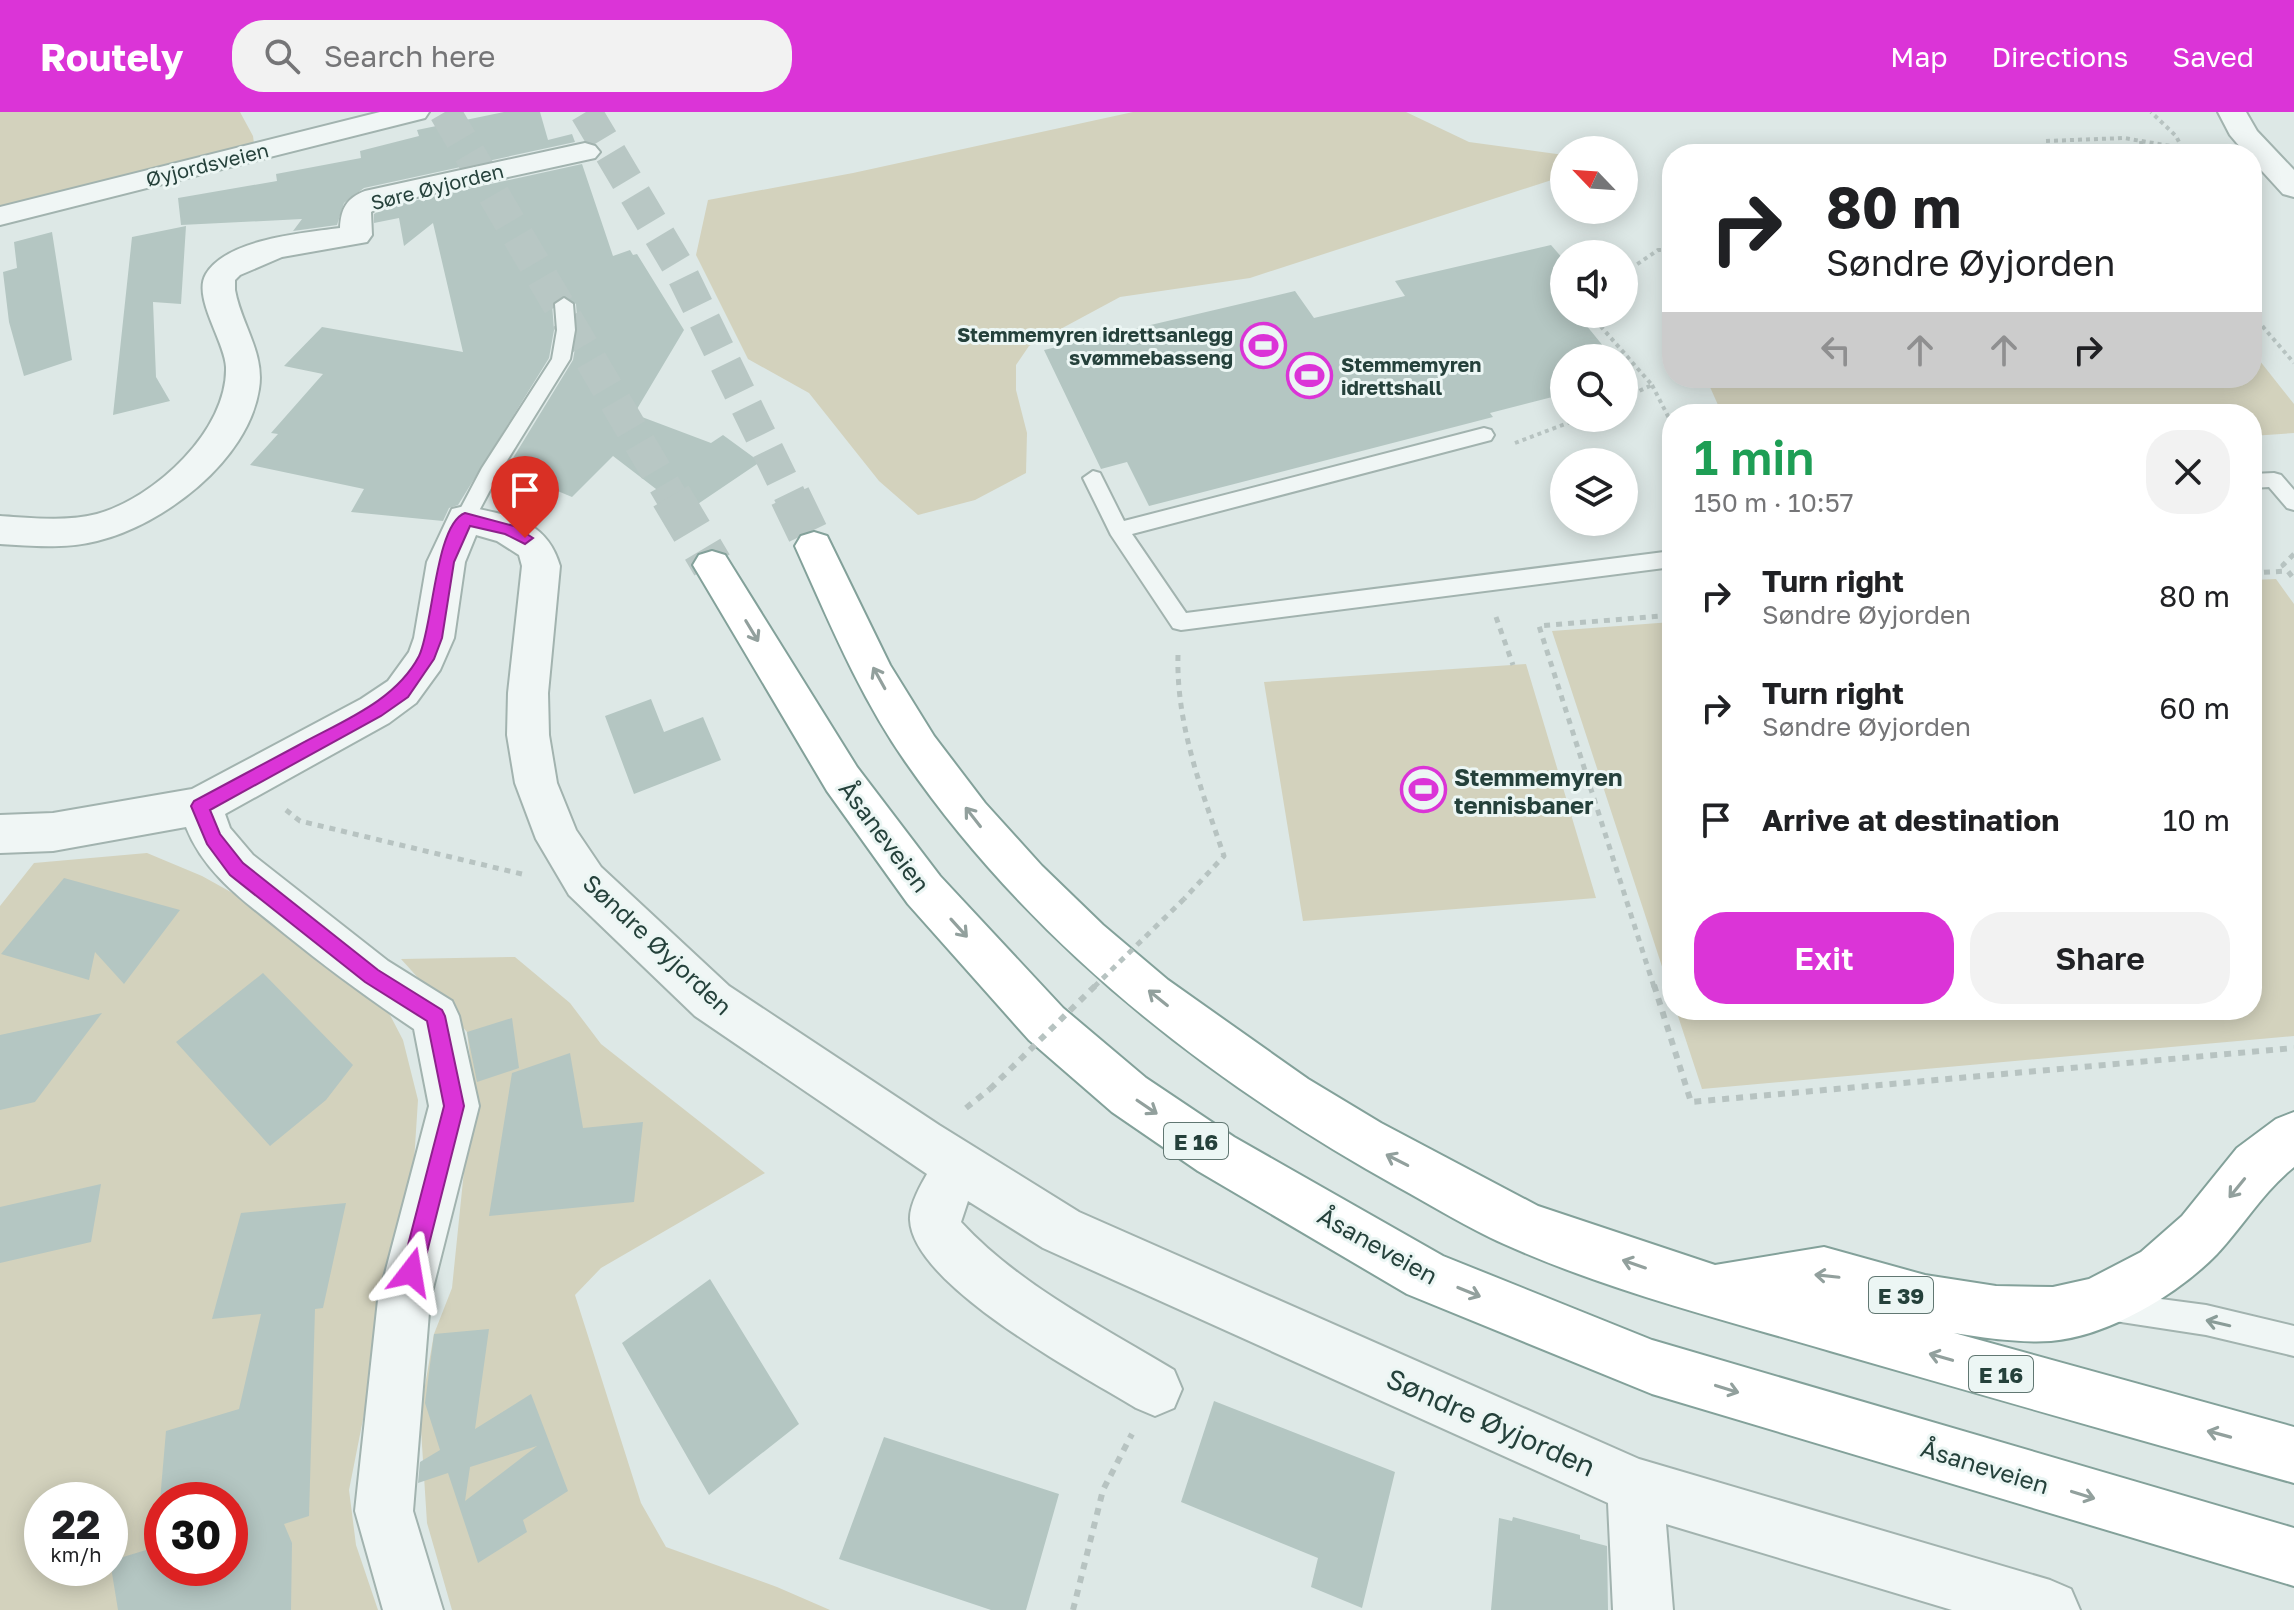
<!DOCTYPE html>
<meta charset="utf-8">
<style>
:root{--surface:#fff;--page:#f2f2f2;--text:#202124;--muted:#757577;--accent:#db34d7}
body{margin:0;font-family:"Golos Text",sans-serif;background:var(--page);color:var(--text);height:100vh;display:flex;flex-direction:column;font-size:30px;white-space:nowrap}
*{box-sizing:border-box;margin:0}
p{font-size:26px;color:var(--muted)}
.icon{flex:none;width:44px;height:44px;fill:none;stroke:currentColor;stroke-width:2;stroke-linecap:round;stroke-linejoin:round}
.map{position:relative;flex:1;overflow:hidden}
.sheet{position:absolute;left:1662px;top:292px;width:600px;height:616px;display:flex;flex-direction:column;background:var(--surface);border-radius:32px;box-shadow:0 4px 20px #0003}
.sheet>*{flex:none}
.hud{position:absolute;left:1662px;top:32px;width:600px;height:244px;border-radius:32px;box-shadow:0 4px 20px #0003;background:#fff;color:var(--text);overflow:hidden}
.needle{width:52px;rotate:295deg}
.buttons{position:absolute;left:1550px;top:24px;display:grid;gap:16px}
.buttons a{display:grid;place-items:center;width:88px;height:88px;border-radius:50%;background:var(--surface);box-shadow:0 4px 20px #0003;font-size:40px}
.speed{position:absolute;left:24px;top:1370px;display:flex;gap:16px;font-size:40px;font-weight:700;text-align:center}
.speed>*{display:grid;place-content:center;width:104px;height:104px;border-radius:50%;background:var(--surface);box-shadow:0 4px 20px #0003;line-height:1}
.speed small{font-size:20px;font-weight:400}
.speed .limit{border:12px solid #d22;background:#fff;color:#111}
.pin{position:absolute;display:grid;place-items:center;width:68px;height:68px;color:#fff;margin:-82px -34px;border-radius:50% 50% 50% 0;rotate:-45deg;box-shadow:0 0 8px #0007}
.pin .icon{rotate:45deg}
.me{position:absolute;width:88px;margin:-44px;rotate:14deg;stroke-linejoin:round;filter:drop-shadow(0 0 6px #0008)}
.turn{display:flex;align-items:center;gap:28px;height:168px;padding:0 32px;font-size:36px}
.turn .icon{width:104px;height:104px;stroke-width:2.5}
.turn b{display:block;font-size:56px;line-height:68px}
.lanes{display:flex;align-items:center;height:76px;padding:0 32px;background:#0003;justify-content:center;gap:40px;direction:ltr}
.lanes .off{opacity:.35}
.round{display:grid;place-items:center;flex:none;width:84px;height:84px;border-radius:32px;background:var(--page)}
.headline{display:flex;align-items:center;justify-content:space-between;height:136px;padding:0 32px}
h1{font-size:48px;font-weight:600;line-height:60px;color:#1e9e55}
.button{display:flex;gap:16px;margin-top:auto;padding:16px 32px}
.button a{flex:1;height:92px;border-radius:32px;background:var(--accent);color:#fff;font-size:32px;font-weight:600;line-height:92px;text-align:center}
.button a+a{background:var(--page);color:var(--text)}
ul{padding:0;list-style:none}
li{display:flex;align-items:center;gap:24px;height:112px;padding:0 32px}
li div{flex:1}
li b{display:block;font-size:30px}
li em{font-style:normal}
header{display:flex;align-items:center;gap:48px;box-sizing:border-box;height:112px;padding:0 40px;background:var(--accent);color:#fff}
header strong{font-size:38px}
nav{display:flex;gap:44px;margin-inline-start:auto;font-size:28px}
.search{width:560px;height:72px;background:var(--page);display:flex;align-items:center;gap:20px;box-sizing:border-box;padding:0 28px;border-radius:32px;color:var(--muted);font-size:30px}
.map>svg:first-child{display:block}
</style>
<header>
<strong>Routely</strong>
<div class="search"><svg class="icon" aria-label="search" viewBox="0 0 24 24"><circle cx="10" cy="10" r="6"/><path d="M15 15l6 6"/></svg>Search here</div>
<nav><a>Map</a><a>Directions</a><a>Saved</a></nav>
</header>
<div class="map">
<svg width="2294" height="1498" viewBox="0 0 2294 1498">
<rect width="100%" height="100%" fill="#dde8e6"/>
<path fill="#d3d2bd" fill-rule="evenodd" d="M0,0H240L253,24L255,39L0,103Z
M1133,0H1406L1469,30L1564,43V64L1250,166L1120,185L1029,234L1016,253V278L1027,321L1026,361L975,388L918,403L879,369L809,281L748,247L696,143L708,88L853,61Z
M2252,239L2294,292V321L2252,324V302H1722L1706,266H2252Z
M2276,467L2294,492V924L1702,977L1676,898H2252V468Z
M1672,510V885L1552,519Z
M1526,552L1596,786L1303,809L1264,570Z
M147,741L202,764L267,800L390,903L403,928L418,988L414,1050L349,1378L356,1433L378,1498H0V794L34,751ZM42,1388H110V1456H42ZM162,1388H230V1456H162Z
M515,845L570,891L601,932L765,1061L601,1156L575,1183L641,1391L666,1435L777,1475L830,1498H452L427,1411L420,1302L434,1222L452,1176L473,971L467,920L401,847Z"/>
<path fill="#b4c6c2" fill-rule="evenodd" d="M504,0H540L548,28L572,22L575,30L364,76L344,91L337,113L293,119L302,107L181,113L178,86L277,69L276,62L361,46L360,39L419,24L417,18Z
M582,52L613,144L630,138L633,143L637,142L684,218L634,302L711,331L723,323L760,350L686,400L613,344L572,385L548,375L524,398L494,377L573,248L578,218L576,192L562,184L552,192L554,218L549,246L458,393L449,396L443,409L351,400L364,377L250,353L278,322L271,321L323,262L284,254L322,215L463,240L433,111L404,134L399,106L374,111V102L386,95Z
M186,114L181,192L153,190L156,265L170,289L113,303L132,125Z
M52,120L72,248L24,264L9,210L3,160L17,156L14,130Z
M1551,133L1564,148V202H1577L1613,246H1564V282L1490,301L1493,305L1149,394L1127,350L1101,357L1044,238L1295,179L1314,206L1405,184L1395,169Z
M651,587L664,620L703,605L721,648L634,682L605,604Z
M64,766L180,798L124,872L95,840L89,868L1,842Z
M263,861L353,953L326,988L270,1034L176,930Z
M102,901L35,990L0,998V923Z
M512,906L519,956L477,970L467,920Z
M570,941L583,1016L643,1010L634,1090L489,1104L512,961Z
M101,1072L91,1130L0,1151V1095Z
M346,1091L323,1196L315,1197L309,1404L284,1412L292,1431L291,1498H118L110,1449L156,1435L166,1319L239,1297L261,1202L212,1207L241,1101ZM162,1388H230V1456H162Z
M710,1167L799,1312L709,1383L622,1231Z
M489,1217L475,1317L531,1282L568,1379L523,1408L527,1420L478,1451L448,1361L418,1371L420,1350L440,1338L425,1291L434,1222ZM537,1334L465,1389L470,1355Z
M1214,1289L1395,1360L1362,1496L1311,1475L1318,1446L1181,1390Z
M884,1325L1059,1382L1026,1498H991L839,1447Z
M1513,1405L1580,1423V1427L1607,1434L1608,1498H1491L1499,1406L1512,1409Z"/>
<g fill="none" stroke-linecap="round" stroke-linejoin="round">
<path stroke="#b8c7c4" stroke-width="32" stroke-dasharray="32 16" stroke-linecap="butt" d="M445,0L672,386
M586,0L680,158L791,386"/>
<path stroke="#b8c7c4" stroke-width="41" stroke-dasharray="41 21" stroke-linecap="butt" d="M671,384L712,453
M790,384L814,434"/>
<defs>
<path id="service" d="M564,186L573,192L575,218L570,247L498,363L472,412H458L455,407L482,356L552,247L557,218L555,192Z
M1484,316L1491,318L1494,323L1491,328L1132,422L1186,501L1672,439V455L1181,518L1173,516L1111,423L1083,366L1093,359L1100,361L1124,409Z
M2274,361L2281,363L2294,378V398L2287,396L2269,375L2252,376V362Z
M2108,1180L2206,1193L2294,1214V1244L2206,1223L2108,1208L2098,1204L2094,1194L2098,1184Z"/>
<path id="minor" d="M585,31L595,34L600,40L595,46L385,92L371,100L372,123L367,130L282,145L240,163L235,168V178C241,212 265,241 259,277C248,349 163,413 97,429C66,437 32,434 0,432V404C32,406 66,410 97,402C155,386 228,318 226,255C225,230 192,185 206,162C227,127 303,121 340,116C341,96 347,86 365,79Z
M465,394C508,404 546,406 560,454L548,581L549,623L557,671L576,718L601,755L729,874L939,1013L1079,1100L1639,1347L2050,1468L2071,1477L2080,1498H1952L1666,1412L1673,1498H1613L1608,1391L1043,1136L968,1089L961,1110C1019,1173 1101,1214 1174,1258L1182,1277L1174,1296L1155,1304L1136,1296C1082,1263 913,1174 910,1108C909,1094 920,1074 927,1062L695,904L569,783L536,727L515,671L507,623L508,581L522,454L519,443L497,429L476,423L465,450L454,526L440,558L416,591L389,611L225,702L230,716L253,743L388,849L452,889L459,904L479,994L430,1188L413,1399L443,1498H383L355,1399L378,1188L429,994L414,917C369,887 327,856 285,822C246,790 205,763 186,715L53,739L0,741V703L53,701L192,677L361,587L388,569L409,540L414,526L427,450L452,397Z"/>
<path id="tertiary" d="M380,0H429L425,6L0,113V95Z
M2218,0H2246L2257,19L2294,58V85L2283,82L2252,48V42H2246L2230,23Z"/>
<path id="trunk" d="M814,420L827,424L890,553L934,624L985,691L1042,754L1103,813L1168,868L1308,967L1381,1011L1538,1094L1715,1153L1824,1135L1925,1163L1996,1174L2053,1175L2089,1167L2141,1140L2182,1104L2237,1036L2276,1007L2294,1000V1055C2263,1080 2244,1113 2217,1142C2178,1182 2109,1224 2051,1229C2019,1231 1986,1226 1954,1221L2294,1315V1371C2139,1328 1985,1284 1830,1239C1721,1207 1609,1179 1504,1132C1468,1116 1433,1094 1398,1075C1206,968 1031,831 905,649C859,583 828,507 795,434L801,424Z
M712,439L725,443L857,655L940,764L1063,896L1146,966L1234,1025L1443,1144L1652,1228L2294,1416V1474L1652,1282L1407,1182L1198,1059L1112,1000L1029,928L908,792L827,679L699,463L693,453L699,443Z"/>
</defs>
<use href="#service" stroke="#a2b3af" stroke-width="4"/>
<use href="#minor" stroke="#a2b3af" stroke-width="4"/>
<use href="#tertiary" stroke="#a2b3af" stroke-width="4"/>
<use href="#trunk" stroke="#83a19a" stroke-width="4"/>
<path stroke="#b7c3c1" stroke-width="4" stroke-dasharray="4 4" stroke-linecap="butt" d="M2046,29L2124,26L2182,36L2176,24L2151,0
M2141,29L2142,42
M1624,161L1658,138H1672
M1590,202L1652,273L1624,286
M2252,202L2294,251
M1652,273L1672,312
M1515,331L1581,306"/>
<path stroke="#b7c3c1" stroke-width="5" stroke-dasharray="6 6" stroke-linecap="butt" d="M2294,442L2283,453L2294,467
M2252,461L2288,459
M1496,505L1513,553
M1178,543C1176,613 1202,679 1224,744L1184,787
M286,698L300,709L526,763
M1654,875L1539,514L1672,503"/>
<path stroke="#b7c3c1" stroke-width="6" stroke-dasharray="7 7" stroke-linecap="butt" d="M1654,873L1691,990L2294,936
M966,996L990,977
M1073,1498L1103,1378L1132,1322"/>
<use href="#service" fill="#f0f6f5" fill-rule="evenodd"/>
<use href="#minor" fill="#f0f6f5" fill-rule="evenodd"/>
<use href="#tertiary" fill="#f0f6f5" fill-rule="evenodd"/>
<use href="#trunk" fill="#fff" fill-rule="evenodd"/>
<path stroke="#b7c3c1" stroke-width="5" stroke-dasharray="6 6" stroke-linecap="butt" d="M1094,875L1184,787"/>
<path stroke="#b7c3c1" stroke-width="6" stroke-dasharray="7 7" stroke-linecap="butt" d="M990,977L1096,873"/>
</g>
<defs><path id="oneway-shaft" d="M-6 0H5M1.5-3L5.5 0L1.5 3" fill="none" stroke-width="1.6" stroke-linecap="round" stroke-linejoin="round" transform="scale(2)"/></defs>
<g stroke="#92a09d">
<use href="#oneway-shaft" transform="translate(752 519) rotate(59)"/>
<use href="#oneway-shaft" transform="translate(879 566) rotate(-119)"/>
<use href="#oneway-shaft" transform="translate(973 705) rotate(-128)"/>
<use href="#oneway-shaft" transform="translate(959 816) rotate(48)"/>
<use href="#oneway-shaft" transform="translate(1158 886) rotate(-141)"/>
<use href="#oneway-shaft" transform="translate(1147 995) rotate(34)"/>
<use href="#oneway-shaft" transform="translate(1397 1048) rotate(-153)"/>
<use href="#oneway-shaft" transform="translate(2237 1076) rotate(129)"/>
<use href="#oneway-shaft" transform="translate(1634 1152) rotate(-161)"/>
<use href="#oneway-shaft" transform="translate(1827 1164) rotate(-174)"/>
<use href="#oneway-shaft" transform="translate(1469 1180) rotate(22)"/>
<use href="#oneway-shaft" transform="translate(1941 1245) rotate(-164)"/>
<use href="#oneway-shaft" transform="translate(1727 1277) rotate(17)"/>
<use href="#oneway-shaft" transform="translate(2219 1322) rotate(-165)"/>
<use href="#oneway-shaft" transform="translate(2083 1383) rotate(17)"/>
</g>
<use stroke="#8a9c98" href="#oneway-shaft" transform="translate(2218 1211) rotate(-167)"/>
<path fill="#db34d7" stroke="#8e228c" stroke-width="2" d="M465,401L514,414L533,426L525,432L505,422L470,414L454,450L442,526L434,547L408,585L381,604L210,698L220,722L243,751L378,858L442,898L445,904L464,994L422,1160L419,1168L411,1171L404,1168L401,1160L444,994L427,909L365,870L230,763L207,732L191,694L194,689C228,671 263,652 297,634C340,610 395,590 419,544C433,516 435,412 465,401Z"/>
<defs>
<symbol id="stadium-ring" viewBox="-11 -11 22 22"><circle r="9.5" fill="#ecf6f4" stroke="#db34d7" stroke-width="1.5"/><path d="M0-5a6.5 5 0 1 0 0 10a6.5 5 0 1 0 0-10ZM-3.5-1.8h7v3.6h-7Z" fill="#db34d7"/></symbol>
</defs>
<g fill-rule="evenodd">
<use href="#stadium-ring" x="1238" y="208" width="51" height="51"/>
<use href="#stadium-ring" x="1284" y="238" width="51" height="51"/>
<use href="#stadium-ring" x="1398" y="652" width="51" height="51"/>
</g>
<g text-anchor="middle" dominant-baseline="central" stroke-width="6" stroke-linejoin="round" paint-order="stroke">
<g font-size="20" fill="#25413b" stroke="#ecf6f4">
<text transform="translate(207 52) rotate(-14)">Øyjordsveien</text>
<text transform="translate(437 74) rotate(-14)">Søre Øyjorden</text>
</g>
<g font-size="20" font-weight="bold" fill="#25413b" stroke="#ecf6f4" text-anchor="end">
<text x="1233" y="222">Stemmemyren idrettsanlegg<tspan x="1233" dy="23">svømmebasseng</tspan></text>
<text x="1341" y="252" text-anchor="start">Stemmemyren<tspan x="1341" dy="23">idrettshall</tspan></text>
</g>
<g fill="#ecf6f4" stroke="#617772" stroke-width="2">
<rect x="1164" y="1011" width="64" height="36" rx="6"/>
<rect x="1869" y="1165" width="64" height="36" rx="6"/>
<rect x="1969" y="1244" width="64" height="36" rx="6"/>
</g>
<g font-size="22" font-weight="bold" fill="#25413b">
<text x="1196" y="1029">E 16</text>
<text x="1901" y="1183">E 39</text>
<text x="2001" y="1262">E 16</text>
</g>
<g font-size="24" font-weight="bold" fill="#25413b" stroke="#ecf6f4" text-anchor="start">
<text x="1454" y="664">Stemmemyren<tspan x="1454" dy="28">tennisbaner</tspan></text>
</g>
<g font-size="24" fill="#25413b" stroke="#ecf6f4">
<text transform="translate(885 724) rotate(53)">Åsaneveien</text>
<text transform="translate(658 832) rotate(43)">Søndre Øyjorden</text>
<text transform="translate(1378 1133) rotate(29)">Åsaneveien</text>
<text transform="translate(1985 1354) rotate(17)">Åsaneveien</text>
</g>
<g font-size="28" fill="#25413b" stroke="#ecf6f4">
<text transform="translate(1491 1310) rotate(24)">Søndre Øyjorden</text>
</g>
</g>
</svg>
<div class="buttons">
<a><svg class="needle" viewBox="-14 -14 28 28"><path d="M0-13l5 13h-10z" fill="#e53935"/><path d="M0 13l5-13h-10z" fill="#757577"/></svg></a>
<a><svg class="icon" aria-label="sound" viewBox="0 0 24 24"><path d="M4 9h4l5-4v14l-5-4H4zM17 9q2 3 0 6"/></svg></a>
<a><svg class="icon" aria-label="search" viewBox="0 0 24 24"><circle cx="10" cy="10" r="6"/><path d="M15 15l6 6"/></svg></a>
<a><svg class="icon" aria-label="layers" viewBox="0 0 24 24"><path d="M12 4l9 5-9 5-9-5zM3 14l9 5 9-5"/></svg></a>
</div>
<div class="speed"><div>22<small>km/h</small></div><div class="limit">30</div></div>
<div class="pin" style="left:525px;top:426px;background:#d93025"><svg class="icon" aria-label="arrive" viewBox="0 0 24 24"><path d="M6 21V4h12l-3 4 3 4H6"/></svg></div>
<svg class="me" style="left:411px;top:1160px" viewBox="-20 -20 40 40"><path d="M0-17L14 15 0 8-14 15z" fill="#db34d7" stroke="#fff" stroke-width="4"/></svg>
<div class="hud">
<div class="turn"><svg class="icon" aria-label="right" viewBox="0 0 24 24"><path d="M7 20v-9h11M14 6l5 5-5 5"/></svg><div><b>80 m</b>Søndre Øyjorden</div></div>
<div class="lanes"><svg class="icon off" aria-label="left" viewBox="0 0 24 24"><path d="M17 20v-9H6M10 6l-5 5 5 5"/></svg><svg class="icon off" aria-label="ahead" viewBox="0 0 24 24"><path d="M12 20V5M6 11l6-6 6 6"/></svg><svg class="icon off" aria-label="ahead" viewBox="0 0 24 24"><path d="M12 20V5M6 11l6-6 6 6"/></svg><svg class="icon" aria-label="right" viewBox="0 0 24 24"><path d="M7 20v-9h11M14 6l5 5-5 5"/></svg></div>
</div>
<section class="sheet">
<div class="headline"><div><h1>1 min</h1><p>150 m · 10:57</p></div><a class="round"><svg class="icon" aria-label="close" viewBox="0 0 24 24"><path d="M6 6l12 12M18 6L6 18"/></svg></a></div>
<ul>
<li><svg class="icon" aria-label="right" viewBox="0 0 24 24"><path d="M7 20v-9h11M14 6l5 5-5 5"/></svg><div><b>Turn right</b><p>Søndre Øyjorden</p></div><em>80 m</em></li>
<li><svg class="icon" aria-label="right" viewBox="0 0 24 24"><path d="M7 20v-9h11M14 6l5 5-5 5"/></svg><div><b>Turn right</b><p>Søndre Øyjorden</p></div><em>60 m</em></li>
<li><svg class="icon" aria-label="arrive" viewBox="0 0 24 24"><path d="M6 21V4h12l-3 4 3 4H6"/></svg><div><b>Arrive at destination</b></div><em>10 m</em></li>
</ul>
<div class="button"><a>Exit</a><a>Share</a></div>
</section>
</div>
